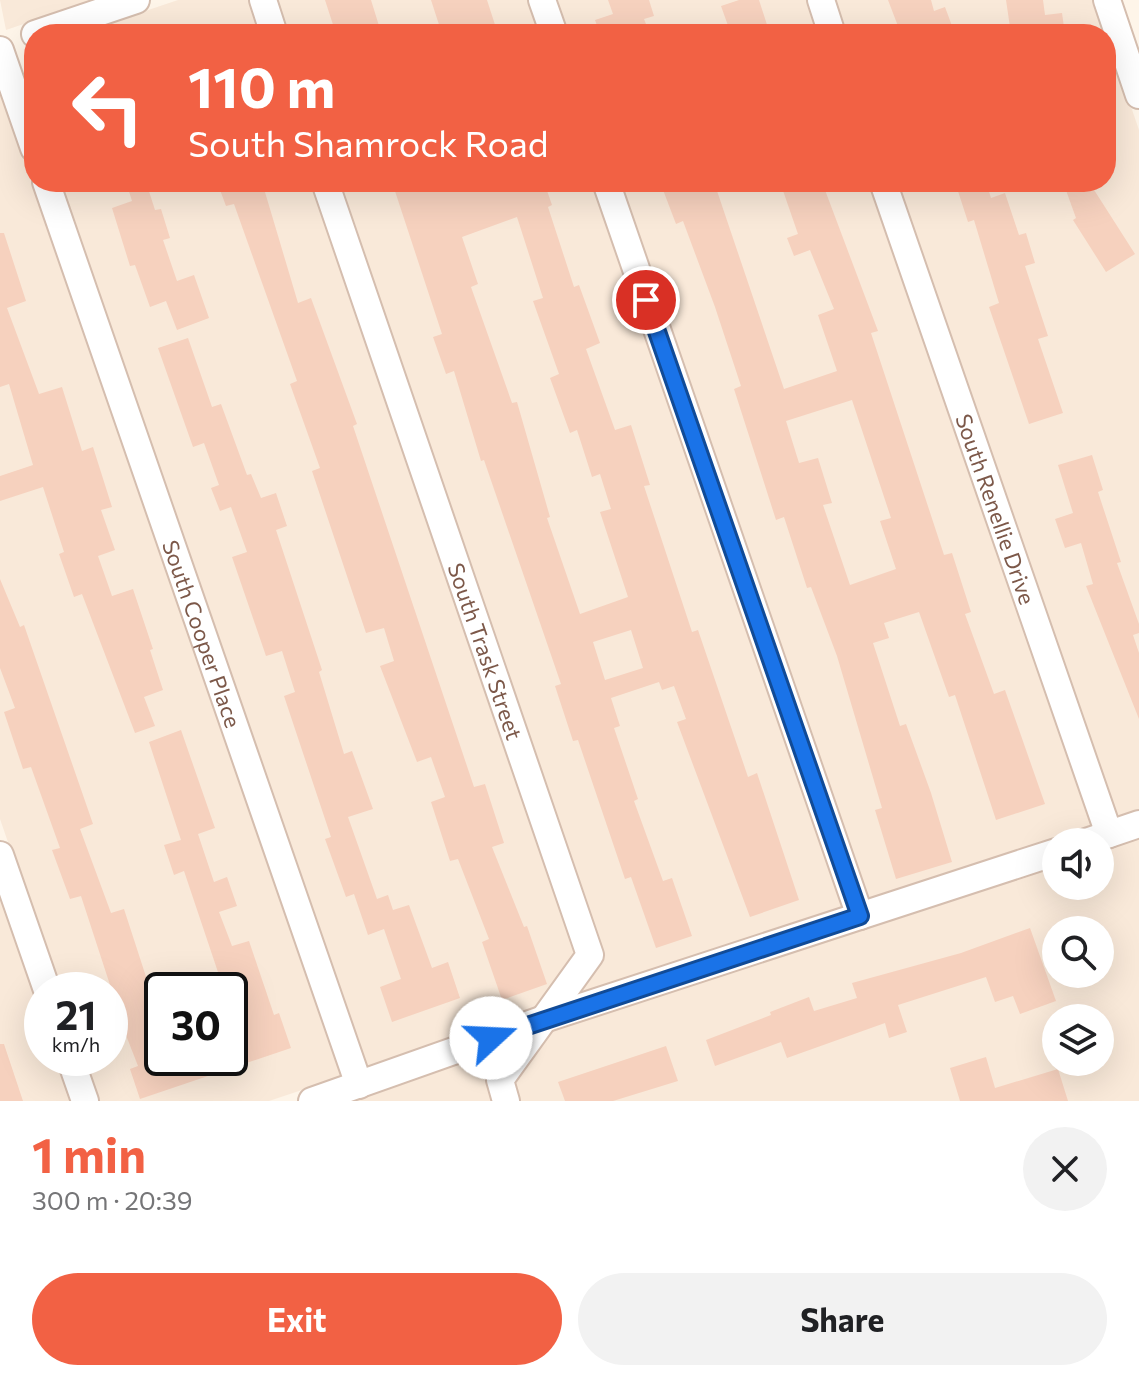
<!DOCTYPE html>
<meta charset="utf-8">
<style>
:root{--surface:#fff;--page:#f2f2f2;--text:#202124;--muted:#757577;--accent:#f26144}
body{margin:0;font-family:Commissioner,sans-serif;background:var(--page);color:var(--text);height:100vh;display:flex;flex-direction:column;font-size:30px;white-space:nowrap}
*{box-sizing:border-box;margin:0}
p{font-size:26px;color:var(--muted)}
.icon{flex:none;width:44px;height:44px;fill:none;stroke:currentColor;stroke-width:2;stroke-linecap:round;stroke-linejoin:round}
.map{position:relative;height:1101px;overflow:hidden}
.drawer{display:flex;flex-direction:column;background:var(--surface);flex:1}
.drawer>*{flex:none}
.guide{position:absolute;left:24px;top:24px;width:1092px;height:168px;border-radius:32px;box-shadow:0 8px 32px #0002;background:#f26144;color:#fff;overflow:hidden}
.controls{position:absolute;left:1042px;top:828px;display:grid;gap:16px}
.controls a{display:grid;place-items:center;width:72px;height:72px;border-radius:50%;background:var(--surface);box-shadow:0 8px 32px #0002;font-size:40px}
.speed{position:absolute;left:24px;top:972px;display:flex;gap:16px;font-size:40px;font-weight:700;text-align:center}
.speed>*{display:grid;place-content:center;width:104px;height:104px;border-radius:50%;background:var(--surface);box-shadow:0 8px 32px #0002;line-height:1}
.speed small{font-size:20px;font-weight:400}
.speed .limit{border:4px solid #111;border-radius:12px;background:#fff;color:#111}
.pin{position:absolute;display:grid;place-items:center;width:68px;height:68px;color:#fff;margin:-34px;border:4px solid #fff;border-radius:50%;box-shadow:0 2px 8px #0007}
.me{position:absolute;width:88px;margin:-44px;rotate:70deg;stroke-linejoin:round;filter:drop-shadow(0 0 6px #0008)}
.turn{display:flex;align-items:center;gap:28px;height:168px;padding:0 32px;font-size:36px}
.turn .icon{width:104px;height:104px;stroke-width:2.5}
.turn b{display:block;font-size:56px;line-height:68px}
.round{display:grid;place-items:center;flex:none;width:84px;height:84px;border-radius:42px;background:var(--page)}
.overview{display:flex;align-items:center;justify-content:space-between;height:136px;padding:0 32px}
h1{font-size:48px;font-weight:700;line-height:60px;color:var(--accent)}
.cta{display:flex;gap:16px;margin-top:auto;padding:16px 32px}
.cta a{flex:1;height:92px;border-radius:48px;background:var(--accent);color:#fff;font-size:32px;font-weight:700;line-height:92px;text-align:center}
.cta a+a{background:var(--page);color:var(--text)}
.map>svg:first-child{display:block}
</style>
<div class="map">
<svg width="1139" height="1101" viewBox="0 0 1139 1101">
<rect width="100%" height="100%" fill="#fef5e9"/>
<path fill="#f9e9d9" fill-rule="evenodd" d="M0,0H94L6,30Z
M178,0H250L262,34H77Z
M275,0H530L542,34H287Z
M555,0H808L820,34H567Z
M833,0H1096L1106,34H845Z
M1106,34L1139,130V810L1116,818L896,182H1106Z
M0,87L344,1076L269,1101H98L83,1058H110V990H59L0,819ZM162,990H230V1058H162Z
M58,182H312L576,952L537,1008L366,1069Z
M338,182H593L844,907L578,994L600,964Z
M618,182H871L1093,826L867,900Z
M1139,839V1101H519L513,1083L552,1031L1056,866V886H1100V852ZM1056,930H1100V974H1056ZM1056,1018H1100V1062H1056Z
M0,892L42,1013V1058H58L73,1101H0Z
M508,1047L490,1071L488,1083L494,1101H355Z"/>
<path fill="#f6d1be" fill-rule="evenodd" d="M325,0H371L380,29L364,34H336Z
M431,0H487L498,34H442Z
M608,0H649L654,16L644,19L650,34H600L595,20L613,14Z
M739,0H759L770,34H731L721,6Z
M888,0H931L934,11L945,7L955,34H901Z
M1006,0H1043L1045,15L1062,13L1065,34H1011Z
M126,182H146L155,210L161,209L170,238L163,240L177,281L194,275L209,318L177,330L166,301L150,307L135,265L130,266L112,208L132,201Z
M217,182H262L298,303L311,298L357,424L353,426L474,787L485,784L504,843L492,847L524,927L527,926L547,984L502,1000L482,942L489,939L458,859L450,861L431,802L445,797L431,757L417,762L380,666L394,661L384,628L366,633L312,471L320,468L290,384L297,381L234,204L226,206Z
M392,182H544L552,205L548,207L574,287L579,285L600,343L586,349L615,430L631,425L650,485L644,486L692,632L698,630L748,777L757,773L799,900L750,917L677,722L686,719L674,686L662,690L659,682L611,698L620,726L614,728L638,799L634,801L663,881L672,878L692,936L656,948L631,877L625,879L578,740L573,741L555,686L561,684L484,460L481,461L454,371L446,374L433,337L442,334ZM517,217L543,298L533,301L559,374L550,378L570,433L577,430L592,477L600,474L611,509L600,512L628,597L580,614L547,518L550,517L517,402L512,403L471,287L478,284L462,237ZM631,630L643,668L605,680L593,642Z
M660,182H714L784,389L837,371L818,315L834,309L810,250L794,256L787,238L798,234L780,182H822L878,331L871,333L944,555L952,553L971,612L965,614L994,694L1005,690L1045,804L996,820L955,695L949,697L919,612L884,623L889,638L873,643L900,726L906,724L931,793L952,862L896,879L875,810L882,808L837,656L811,587L807,588L784,517L776,520L734,389L741,386L715,307L683,221L676,224ZM852,400L891,518L880,521L896,569L850,585L823,505L832,503L818,458L799,463L786,421Z
M955,182H986L991,198L1005,193L1019,235L1026,233L1035,263L1025,266L1048,336L1038,339L1063,413L1029,424L989,307L999,303L974,220L968,222Z
M1063,182H1089L1135,254L1106,272L1073,220L1076,218Z
M0,233H4L26,301L7,308L39,394L62,387L82,451L93,447L112,507L101,510L115,550L98,556L112,596L133,589L153,649L150,650L163,690L144,697L155,726L135,733L82,594L74,597L59,554L64,552L43,487L0,501V476L33,465L9,384L0,387Z
M188,338L212,407L221,404L247,475L251,474L261,498L276,493L287,526L276,530L322,670L319,672L344,754L352,751L373,809L348,817L377,899L388,895L393,910L409,905L432,968L448,962L460,998L392,1022L380,987L401,979L384,929L368,935L354,894L346,897L325,839L331,837L284,696L295,692L282,651L266,656L232,557L247,552L231,507L220,511L211,488L219,485L204,443L193,447L158,348Z
M1092,455L1103,490L1098,492L1121,562L1117,563L1139,624V633L1133,635L1139,653V719L1086,586L1093,584L1081,543L1065,548L1055,519L1073,513L1058,465Z
M0,579L20,627L24,625L93,824L80,829L111,913L124,909L150,989L162,984V1058H230V1031L237,1029L230,1008V990H224L184,871L174,875L164,845L181,840L149,742L181,730L215,828L198,834L214,882L227,877L237,906L219,912L232,946L249,941L274,1015L279,1013L291,1048L140,1099L130,1069L138,1066L108,989L111,988L81,896L70,899L52,850L60,848L31,767L23,769L4,712L15,708L0,668Z
M1030,928L1056,1001L1020,1014L1013,996L995,1002L986,977L898,1005L907,1032L889,1038L885,1023L787,1058L781,1042L715,1066L706,1040L771,1015L770,1012L809,997L814,1011L857,998L852,983L961,953Z
M0,1044H4L23,1101H0Z
M666,1046L678,1081L613,1101H565L558,1082Z
M986,1057L995,1088L1058,1069L1068,1101H960L950,1068Z"/>
<g fill="none" stroke-linecap="round" stroke-linejoin="round">
<defs>
<g id="minor">
<path d="M263,0L274,34"/>
<path d="M542,0L554,34"/>
<path d="M821,0L832,34"/>
<path d="M1107,0L1139,95"/>
<path d="M35,34L136,0"/>
<path d="M0,50L34,148"/>
<path id="s1" d="M46,182L359,1085"/>
<path id="s2" d="M325,182L590,955L500,1080L506,1101"/>
<path d="M606,182L860,916"/>
<path id="s3" d="M883,182L1109,834"/>
<path d="M1086,842L1139,824"/>
<path d="M0,855L47,990"/>
<path d="M70,1058L85,1101"/>
<path d="M312,1101L544,1019L1056,852"/>
</g>
</defs>
<use href="#minor" stroke="#d5beaf" stroke-width="30"/>
<use href="#minor" stroke="#fff" stroke-width="26"/>
</g>
<g fill="none" stroke-linecap="round" stroke-linejoin="round">
<defs>
<path id="route" d="M491,1038L860,916L646,300"/>
</defs>
<use href="#route" stroke="#114b97" stroke-width="20"/>
<use href="#route" stroke="#1a73e8" stroke-width="14"/>
</g>
<g text-anchor="middle" dominant-baseline="central" stroke-width="7" stroke-linejoin="round" paint-order="stroke">
<g font-size="22" fill="#7c5849" stroke="#fff9f1">
<text stroke="none"><textPath href="#s3" startOffset="346">South Renellie Drive</textPath></text>
<text stroke="none"><textPath href="#s1" startOffset="478">South Cooper Place</textPath></text>
<text stroke="none"><textPath href="#s2" startOffset="496">South Trask Street</textPath></text>
</g>
</g>
</svg>
<div class="controls">
<a><svg class="icon" aria-label="sound" viewBox="0 0 24 24"><path d="M4 9h4l5-4v14l-5-4H4zM17 9q2 3 0 6"/></svg></a>
<a><svg class="icon" aria-label="search" viewBox="0 0 24 24"><circle cx="10" cy="10" r="6"/><path d="M15 15l6 6"/></svg></a>
<a><svg class="icon" aria-label="layers" viewBox="0 0 24 24"><path d="M12 4l9 5-9 5-9-5zM3 14l9 5 9-5"/></svg></a>
</div>
<div class="speed"><div>21<small>km/h</small></div><div class="limit">30</div></div>
<div class="pin" style="left:646px;top:300px;background:#d93025"><svg class="icon" aria-label="arrive" viewBox="0 0 24 24"><path d="M6 21V4h12l-3 4 3 4H6"/></svg></div>
<svg class="me" style="left:491px;top:1038px" viewBox="-20 -20 40 40"><circle r="19" fill="#fff"/><path d="M0-13L10 11 0 6-10 11z" fill="#1a73e8"/></svg>
<div class="guide">
<div class="turn"><svg class="icon" aria-label="left" viewBox="0 0 24 24"><path d="M17 20v-9H6M10 6l-5 5 5 5"/></svg><div><b>110 m</b>South Shamrock Road</div></div>
</div>
</div>
<section class="drawer">
<div class="overview"><div><h1>1 min</h1><p>300 m · 20:39</p></div><a class="round"><svg class="icon" aria-label="close" viewBox="0 0 24 24"><path d="M6 6l12 12M18 6L6 18"/></svg></a></div>
<div class="cta"><a>Exit</a><a>Share</a></div>
</section>
